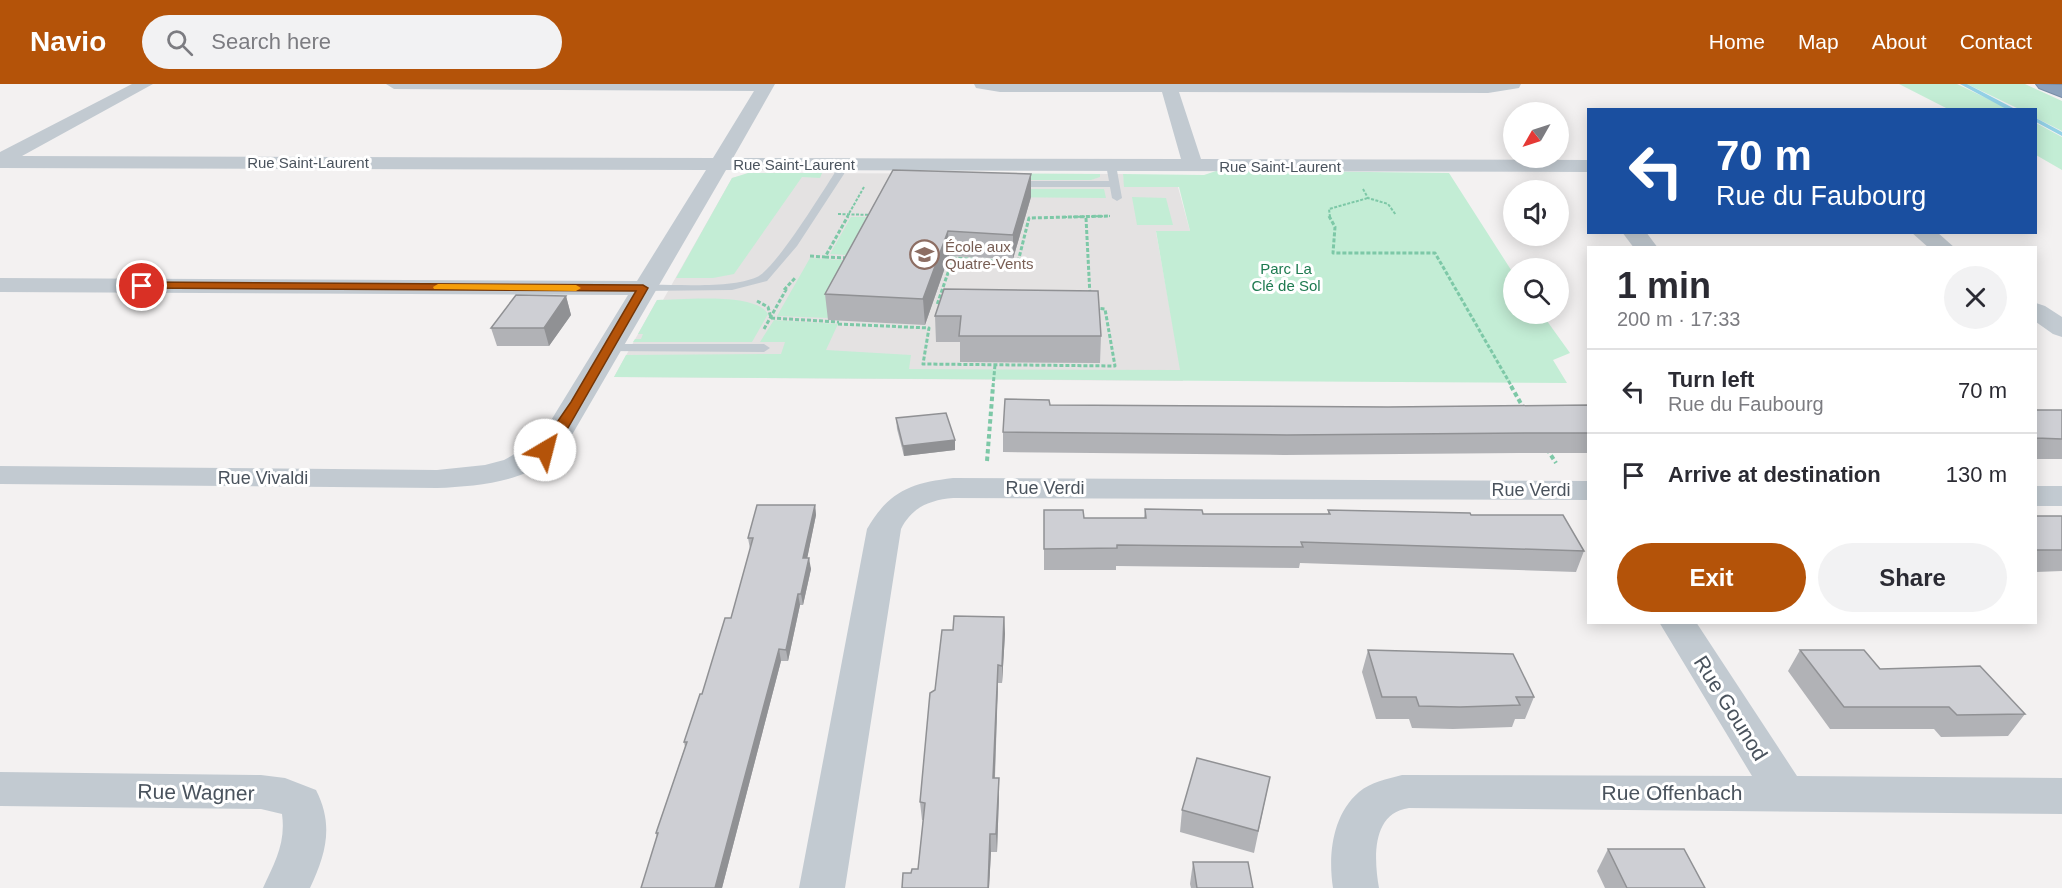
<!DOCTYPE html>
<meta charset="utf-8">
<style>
:root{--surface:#fff;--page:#f2f2f3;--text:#2b2b33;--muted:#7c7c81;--line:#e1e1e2;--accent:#b45309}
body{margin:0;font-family:Arial,sans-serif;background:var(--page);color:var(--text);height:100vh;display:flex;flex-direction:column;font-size:22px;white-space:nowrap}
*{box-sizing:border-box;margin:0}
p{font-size:20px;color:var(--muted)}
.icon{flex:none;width:33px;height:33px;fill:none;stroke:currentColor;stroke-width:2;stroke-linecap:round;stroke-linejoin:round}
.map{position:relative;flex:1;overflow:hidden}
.side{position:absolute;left:1587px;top:162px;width:450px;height:378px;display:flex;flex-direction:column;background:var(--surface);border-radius:0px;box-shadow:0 3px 15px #0003}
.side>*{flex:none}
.banner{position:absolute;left:1587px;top:24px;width:450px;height:126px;border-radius:0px;box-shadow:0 3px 15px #0003;background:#1a4fa0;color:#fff;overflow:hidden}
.needle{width:39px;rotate:231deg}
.controls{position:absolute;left:1503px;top:18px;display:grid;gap:12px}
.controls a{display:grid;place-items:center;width:66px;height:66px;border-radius:50%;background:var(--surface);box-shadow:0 3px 15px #0003;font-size:30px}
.pin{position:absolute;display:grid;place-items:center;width:51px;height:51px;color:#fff;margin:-26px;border:3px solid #fff;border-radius:50%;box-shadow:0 2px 6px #0007}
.me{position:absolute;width:66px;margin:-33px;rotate:37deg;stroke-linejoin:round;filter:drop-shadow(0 0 4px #0008)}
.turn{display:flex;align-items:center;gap:21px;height:126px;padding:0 30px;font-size:27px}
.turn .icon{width:78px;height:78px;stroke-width:2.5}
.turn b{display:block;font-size:42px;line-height:51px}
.round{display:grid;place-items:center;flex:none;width:63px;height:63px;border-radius:32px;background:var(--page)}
.head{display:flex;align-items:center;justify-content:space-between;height:102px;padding:0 30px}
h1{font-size:36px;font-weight:600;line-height:45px}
.button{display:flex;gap:12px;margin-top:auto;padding:12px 30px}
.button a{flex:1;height:69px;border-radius:36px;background:var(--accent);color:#fff;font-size:24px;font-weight:600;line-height:69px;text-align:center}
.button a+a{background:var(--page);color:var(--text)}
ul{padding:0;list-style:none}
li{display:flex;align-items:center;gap:18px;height:84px;padding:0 30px;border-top:2px solid var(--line)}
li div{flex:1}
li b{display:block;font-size:22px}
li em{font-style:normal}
header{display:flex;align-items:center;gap:36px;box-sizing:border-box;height:84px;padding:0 30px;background:var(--accent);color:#fff}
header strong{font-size:28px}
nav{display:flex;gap:33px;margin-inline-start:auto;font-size:21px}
.search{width:420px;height:54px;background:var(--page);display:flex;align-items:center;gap:15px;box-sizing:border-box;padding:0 21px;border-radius:33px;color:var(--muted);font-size:22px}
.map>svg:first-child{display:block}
</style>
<header>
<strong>Navio</strong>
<div class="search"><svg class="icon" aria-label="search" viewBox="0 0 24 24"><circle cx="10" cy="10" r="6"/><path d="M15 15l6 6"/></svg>Search here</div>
<nav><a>Home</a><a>Map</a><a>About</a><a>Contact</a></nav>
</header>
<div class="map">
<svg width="2062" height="804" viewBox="0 0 2062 804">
<rect width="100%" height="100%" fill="#f3f1f1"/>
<path fill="#e4e2e2" d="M753,89L1123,90L1125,103H1178L1190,147L1156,148L1183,297L614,293L657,216H663L732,94Z"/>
<path fill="#c3edd5" d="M1899,0H1957L2009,25H1948Z
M1967,0H2025L2062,17V47L2036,34V26L2019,25Z
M2036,39L2062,53V86L2036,71Z
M1219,86L1449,89L1513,189L1514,230H1542L1570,269L1553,276L1567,299L614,293L626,271L781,270L785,258H760L774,236L838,240L826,266L911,271L909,285L1180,286L1156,147H1190L1179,103H1124L1123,90L1204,91Z
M748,89H822L820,94L802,93L734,190L713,194H676L732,94Z
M913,89L1100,90V93L1091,96H923Z
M988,105H1104L1106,114L987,113Z
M1132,113L1166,114L1173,141H1137Z
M851,133H882L862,172L830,170Z
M810,174L859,177L829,234L777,232Z
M657,216C682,216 755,208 768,230L752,258H633L635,255H641L643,250H638Z"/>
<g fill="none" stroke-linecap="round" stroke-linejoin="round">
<path fill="#93d1e6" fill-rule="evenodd" d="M1960,0H1967L2017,26H2008Z
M2036,34L2062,48V52L2036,38Z"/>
<defs>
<path id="motorway" d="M2036,0L2062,1V13L2039,4Z"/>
</defs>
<use href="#motorway" stroke="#778ca7" stroke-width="2"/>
<path stroke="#7dc8a7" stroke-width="2" stroke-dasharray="3 1.5" stroke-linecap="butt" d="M1363,105L1368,114L1388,120L1396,131
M838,130L873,131
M847,133L864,103
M1064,133L1110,132
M1330,133L1329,125L1368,114"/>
<path stroke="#7dc8a7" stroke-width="3" stroke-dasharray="4 2" stroke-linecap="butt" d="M1329,132L1335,143L1333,169H1435L1512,303
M1086,134L1090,212
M810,172L825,173L848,132
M825,173L848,174
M784,206L795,194
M757,217L768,223L771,234L839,238
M942,221H937L953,174L1018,178L1029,134L1110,132
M838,240L929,244L923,280L1115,282L1105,225L1096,224
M764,245L787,204
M993,303L995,281"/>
<path stroke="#7dc8a7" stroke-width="4" stroke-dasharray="4.5 3" stroke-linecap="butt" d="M1511,302L1524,325
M1547,365L1556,379
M987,377L993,302"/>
<path fill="#c2cad1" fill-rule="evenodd" d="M839,78L847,80L844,90L797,162L767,197L732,206L643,207L637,204L643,201C673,200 731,205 757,193C776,184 821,110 834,90Z
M1111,78L1116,81L1122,114L1117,117L1112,114L1110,103H1012L1007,100L1012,97H1109L1106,81Z
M608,260H764L770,264L764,268L604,267V261Z"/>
<path fill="#c2cad1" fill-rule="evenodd" d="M132,0H153L22,72L713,74L754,7L394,5L386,0H775L733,74L1181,75L1162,8H1000L976,4L974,0H1521L1519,4L1488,9L1179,8L1201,75L1588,76V88L726,86L569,356C540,397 483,402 437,404L0,400V382L437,386L485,381L504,376L531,361L542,351L628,211L0,208V194L637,197L706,86L0,84V68Z
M1622,148H1646L1658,164H1634Z
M1911,148H1937L1955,164H1929Z
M2036,219L2045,222L2062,233V253L2053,250L2036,238Z
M953,394L1588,397V416L953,414C930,416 912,423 901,445L845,804H799L867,445C889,407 911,399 953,394Z
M2036,402H2062V422H2036Z
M1659,538H1696L1797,692L2062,694V730L1409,724C1371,729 1374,776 1379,804H1333C1328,772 1332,731 1359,708C1371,698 1387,695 1402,691L1752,692Z
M0,688L261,691L285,694L316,706C334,741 326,770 310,804H263C275,778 286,759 282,730L261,725L0,722Z"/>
<use href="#motorway" fill="#8ca1bb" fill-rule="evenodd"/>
</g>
<path fill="#b1b2b6" d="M893,86L1031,113L1013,175L949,172L925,241L828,236L825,210Z
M944,205L1101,252L1100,279L960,278V258H936L935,232Z
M566,212L571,231L549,262H497L491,244Z
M1050,321L1388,323L1588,321V369H1519L1284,371L1003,368V348Z
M2036,326H2062V375H2036Z
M896,334L955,366L904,372L897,345Z
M815,421L816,431L807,474L811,485L803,521H800L788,577H781L722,804H641L657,753L656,749L685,663L684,658L731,534L750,465L748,454Z
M1145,425L1203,430H1328V426L1471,431L1584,467L1576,488L1300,479L1299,484L1116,482V486H1044V426L1084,434H1144Z
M2036,432H2062V487L2036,488Z
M1004,533L1005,550L1002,599H998L995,694H999V711L997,768H991L989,804H902L911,789L918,785L923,736H922L920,718L935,606L953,546Z
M1368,566L1534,613L1525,635H1515L1512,643L1453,645L1412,644L1409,635H1376L1362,588Z
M1800,566L1880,585L2025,630L2008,652L1941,653L1934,645H1830L1788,587Z
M1270,693L1254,769L1180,748L1182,726Z
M1608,765L1705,804H1605L1597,787Z
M1193,778L1253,804H1191L1190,800Z"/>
<path fill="#909194" d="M1031,90V113L1013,175V151Z
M948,147L949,172L925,241L923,215Z
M566,212L571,231L549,262L544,244Z
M955,356V366L904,372L903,362Z
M815,421L816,431L805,485L803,474Z
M809,474L811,485L803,521L801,510Z
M798,510L800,521L788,577L786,566Z
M1004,533L1005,550L1002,599V582Z
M779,565L781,577L722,804H715Z
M998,581V599L994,711L993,694Z
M999,694V711L997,768L996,750Z
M990,750L991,768L989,804H988Z"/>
<path fill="#cecfd4" stroke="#909194" stroke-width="1.5" d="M893,86L1031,90L1013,151L948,147L923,215L825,210Z
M944,205L1098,207L1101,252H959L961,232H935Z
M516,211L566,212L544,244H491Z
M1005,315L1049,316L1050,321L1388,323L1588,321V349H1525L1287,351L1003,348Z
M2036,326H2062V355L2036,354Z
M946,329L955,356L903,362L896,334Z
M757,421H815L803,474H809L801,510H798L786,566L779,565L715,804H641L658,749H656L687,658H684L700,610H702L725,534H731L753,454H748Z
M1145,425L1202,426L1203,430H1330L1328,426L1470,429L1471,431H1563L1584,467L1301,458L1303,463L1117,461V464L1044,465V426H1083L1084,434H1146Z
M2036,432H2062V466H2036Z
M954,532L1004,533L1002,582L998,581L993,694H999L996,750H990L988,804H902L903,789H911L912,785H918L925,719L920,718L930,609L935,606L942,546H953Z
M1368,566L1513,570L1534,613H1516L1520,621L1460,623L1419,622L1416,613H1382Z
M1800,566H1864L1880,585L1980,582L2025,630L1957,631L1949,623H1844Z
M1197,674L1270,693L1258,747L1182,726Z
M1608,765H1684L1705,804H1627Z
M1193,778H1248L1253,804H1197Z"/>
<path fill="#b45309" stroke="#753606" stroke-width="1.5" d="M142,198L643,201L648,204L561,356L549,369L545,370L538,366L571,318L636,207L139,204V199Z"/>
<path fill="#f59e0b" d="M438,200L576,201L581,204L576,207L434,205L433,203Z"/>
<defs>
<symbol id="school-ring" viewBox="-11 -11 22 22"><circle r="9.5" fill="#fff" stroke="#8d6e63" stroke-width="1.5"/><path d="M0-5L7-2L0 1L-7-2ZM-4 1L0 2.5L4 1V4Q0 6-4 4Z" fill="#8d6e63"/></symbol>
</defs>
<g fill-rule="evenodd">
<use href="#school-ring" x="908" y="154" width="33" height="33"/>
</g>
<g text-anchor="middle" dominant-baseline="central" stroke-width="6" stroke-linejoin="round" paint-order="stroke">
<g font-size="15" fill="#4a535d" stroke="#fff">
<text x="308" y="78">Rue Saint-Laurent</text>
<text x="794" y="80">Rue Saint-Laurent</text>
<text x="1280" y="82">Rue Saint-Laurent</text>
</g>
<g font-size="15" fill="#785e54" stroke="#fff" text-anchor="start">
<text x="945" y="162">École aux<tspan x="945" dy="17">Quatre-Vents</tspan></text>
</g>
<g font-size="15" fill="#1e7a50" stroke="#fff">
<text x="1286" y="184">Parc La<tspan x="1286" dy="17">Clé de Sol</tspan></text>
</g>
<g font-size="18" fill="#4a535d" stroke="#fff">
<text x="263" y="394">Rue Vivaldi</text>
<text x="1045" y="404">Rue Verdi</text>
<text x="1531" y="406">Rue Verdi</text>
</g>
<g font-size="21" fill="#4a535d" stroke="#fff">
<text transform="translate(1731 624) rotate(58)">Rue Gounod</text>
<text transform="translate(196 708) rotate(1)">Rue Wagner</text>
<text x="1672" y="708">Rue Offenbach</text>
</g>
</g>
</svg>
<div class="controls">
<a><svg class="needle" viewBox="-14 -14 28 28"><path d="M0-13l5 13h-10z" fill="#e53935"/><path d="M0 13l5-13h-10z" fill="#7c7c81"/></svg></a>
<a><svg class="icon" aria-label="sound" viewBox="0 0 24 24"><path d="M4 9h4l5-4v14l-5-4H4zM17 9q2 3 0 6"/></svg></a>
<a><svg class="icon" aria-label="search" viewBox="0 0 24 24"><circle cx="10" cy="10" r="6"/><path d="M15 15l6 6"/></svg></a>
</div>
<div class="pin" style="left:142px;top:202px;background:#d93025"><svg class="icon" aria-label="arrive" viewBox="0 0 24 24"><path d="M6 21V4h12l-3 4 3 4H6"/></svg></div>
<svg class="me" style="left:545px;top:366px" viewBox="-20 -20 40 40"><circle r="19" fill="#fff"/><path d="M0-13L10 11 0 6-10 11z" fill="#b45309"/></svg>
<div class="banner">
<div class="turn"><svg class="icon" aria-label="left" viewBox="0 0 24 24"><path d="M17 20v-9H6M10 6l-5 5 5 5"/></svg><div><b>70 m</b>Rue du Faubourg</div></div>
</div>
<section class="side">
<div class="head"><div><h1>1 min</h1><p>200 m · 17:33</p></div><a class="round"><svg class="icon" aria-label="close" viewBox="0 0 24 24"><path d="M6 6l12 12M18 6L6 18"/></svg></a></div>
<ul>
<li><svg class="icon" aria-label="left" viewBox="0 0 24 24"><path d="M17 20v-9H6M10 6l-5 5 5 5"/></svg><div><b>Turn left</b><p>Rue du Faubourg</p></div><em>70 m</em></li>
<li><svg class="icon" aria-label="arrive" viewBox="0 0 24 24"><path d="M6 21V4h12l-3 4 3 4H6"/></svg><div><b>Arrive at destination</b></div><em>130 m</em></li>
</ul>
<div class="button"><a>Exit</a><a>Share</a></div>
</section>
</div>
